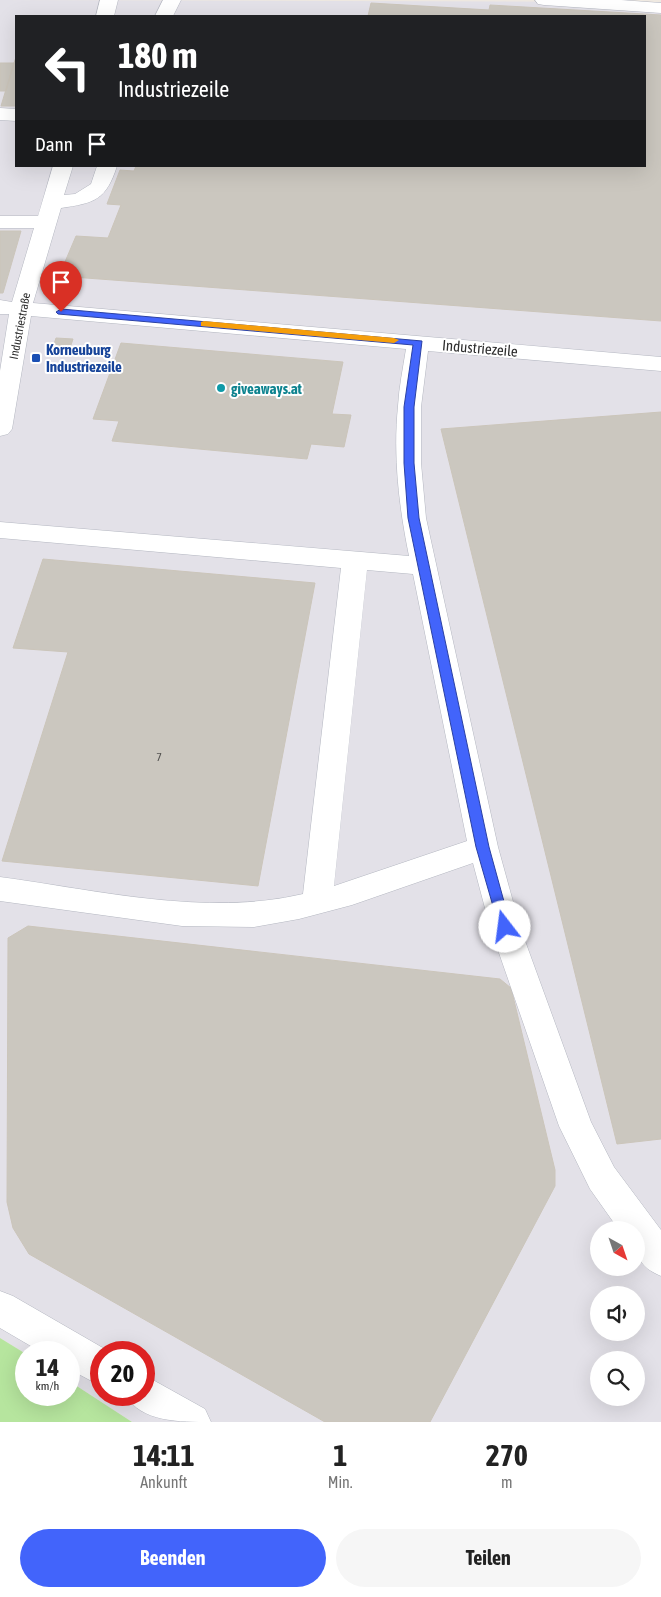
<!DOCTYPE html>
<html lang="de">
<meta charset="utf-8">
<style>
:root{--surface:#fff;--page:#f6f6f6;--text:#222;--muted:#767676;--accent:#4264fb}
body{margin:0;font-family:"Asap Condensed",sans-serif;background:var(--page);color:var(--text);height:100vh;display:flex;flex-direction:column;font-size:19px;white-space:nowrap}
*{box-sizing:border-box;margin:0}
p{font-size:16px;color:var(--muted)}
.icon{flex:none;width:28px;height:28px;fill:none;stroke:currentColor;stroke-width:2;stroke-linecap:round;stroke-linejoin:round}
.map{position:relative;height:1422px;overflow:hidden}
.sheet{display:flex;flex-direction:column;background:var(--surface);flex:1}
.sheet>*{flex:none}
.hud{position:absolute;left:15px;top:15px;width:631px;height:152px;border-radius:0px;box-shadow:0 5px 20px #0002;background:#202124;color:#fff;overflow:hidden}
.needle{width:32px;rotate:140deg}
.controls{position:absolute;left:590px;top:1221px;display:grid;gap:10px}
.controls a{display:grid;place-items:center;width:55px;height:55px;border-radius:50%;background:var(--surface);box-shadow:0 5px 20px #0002;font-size:25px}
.speed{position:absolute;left:15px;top:1341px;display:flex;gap:10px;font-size:25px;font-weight:700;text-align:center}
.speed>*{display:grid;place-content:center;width:65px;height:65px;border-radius:50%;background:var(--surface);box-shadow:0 5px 20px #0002;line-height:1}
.speed small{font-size:12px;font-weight:400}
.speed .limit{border:8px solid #d22;background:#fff;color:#111}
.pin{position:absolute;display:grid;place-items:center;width:42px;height:42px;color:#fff;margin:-51px -21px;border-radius:50% 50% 50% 0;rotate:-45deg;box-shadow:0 0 5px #0007}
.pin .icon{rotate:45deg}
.me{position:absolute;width:55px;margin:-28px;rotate:345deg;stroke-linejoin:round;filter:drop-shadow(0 0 4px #0008)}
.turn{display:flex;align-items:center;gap:18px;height:105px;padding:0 20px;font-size:22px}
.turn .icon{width:65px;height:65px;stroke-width:2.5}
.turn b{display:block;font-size:35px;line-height:42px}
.then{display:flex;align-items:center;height:48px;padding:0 20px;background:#0003;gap:10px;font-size:19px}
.eta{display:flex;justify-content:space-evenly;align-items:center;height:85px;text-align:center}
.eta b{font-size:30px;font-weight:700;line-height:35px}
.primary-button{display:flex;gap:10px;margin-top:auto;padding:10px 20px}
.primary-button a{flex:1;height:58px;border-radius:30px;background:var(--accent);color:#fff;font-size:20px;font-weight:700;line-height:58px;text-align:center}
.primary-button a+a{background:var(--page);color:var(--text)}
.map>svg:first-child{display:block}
</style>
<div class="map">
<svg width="661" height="1422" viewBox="0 0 661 1422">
<rect width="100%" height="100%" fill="#efe9e1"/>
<path fill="#e3e1e8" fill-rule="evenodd" d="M0,0L661,2V1422H132L69,1381V1352H26V1354L0,1338ZM16,16H645V166H16ZM599,1230H636V1268H599ZM599,1295H636V1332H599ZM101,1352H144V1395H101ZM599,1360H636V1398H599Z"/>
<path fill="#b6e59e" d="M0,1338L26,1354V1395H69V1381L132,1422H0Z"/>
<path fill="#cbc7bf" stroke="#cbc5ba" d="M371,3L489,10L490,5L661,15V321L59,276L76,236L108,238L121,205L107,204L120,170L134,171L136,166H645V16H368Z
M16,57V106H1L14,63Z
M0,63H14L6,91H0Z
M0,231H21L3,293H0Z
M56,338L73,339L69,351L52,350Z
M121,343L343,362L332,414L351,415L344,447L311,444L307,459L112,441L119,421L93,419Z
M661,412V1139L617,1144L441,429Z
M43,559L315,583L258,886L2,861L68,652L13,648Z
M28,926L500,979L511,988L555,1170V1186L430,1422H325L29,1254L13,1228L7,1202L8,938Z"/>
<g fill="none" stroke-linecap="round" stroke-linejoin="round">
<defs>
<path id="minor" d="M100,0H118L114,16H96Z
M163,0H181L173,16H155Z
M535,0H621L661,3V13L544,5L538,4Z
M0,108L16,109V121L0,120Z
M53,166H73L64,195L75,194L91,184L97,166H117C106,200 95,203 61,208L33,303L661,357V371L428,351L421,407V463L426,518L498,847L520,927L591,1122L614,1167L661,1230V1276C637,1266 636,1254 636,1230H619L590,1189L559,1126L490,927L473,863L352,905L299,919L254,927L182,926L0,901V877C97,890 206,917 303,894L341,568L0,538V522L409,556C399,507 393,456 398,406C399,387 403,368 406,349L31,316L12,429L8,434L0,436V371L9,314H0V300L12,302L34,228H0V216H38ZM367,570L413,574L467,841L334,886Z
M0,1291L13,1296L110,1352H101V1386L69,1369V1352H41L0,1328Z
M144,1375L205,1409L211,1422C180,1422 140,1422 126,1395H144Z"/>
</defs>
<use href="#minor" stroke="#b4b7c1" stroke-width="1"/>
<use href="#minor" fill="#fff" fill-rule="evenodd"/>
</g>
<path fill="#4264fb" stroke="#2b41a3" d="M61,309L422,341L414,407V463L419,518L489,847L511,927L509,931H500L499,927L476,847L408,518L404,463V407L413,345L58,314L56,312Z"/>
<path fill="#f59e0b" d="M204,321L394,338L399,340L394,343L201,326V322Z"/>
<rect fill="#1a4fb4" stroke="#fff" stroke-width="2" x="31" y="353" width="10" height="10" rx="2.5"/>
<circle fill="#0f9aa8" stroke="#fff" stroke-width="2" cx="221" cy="388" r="5"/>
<g text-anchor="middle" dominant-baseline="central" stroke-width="4" stroke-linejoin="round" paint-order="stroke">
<g font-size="12" fill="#2e2e2e" stroke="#fff">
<text transform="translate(20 326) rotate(-79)">Industriestraße</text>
</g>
<g font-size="12" fill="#555452">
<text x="159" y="757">7</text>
</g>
<g font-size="15" fill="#2e2e2e" stroke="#fff">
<text transform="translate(480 348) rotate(5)">Industriezeile</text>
</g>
<g font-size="15" font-weight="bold" fill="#164399" stroke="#fff" text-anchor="start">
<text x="46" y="349">Korneuburg<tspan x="46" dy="17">Industriezeile</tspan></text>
</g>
<g font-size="15" font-weight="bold" fill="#0d838f" stroke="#fff" text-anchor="start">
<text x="231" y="388">giveaways.at</text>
</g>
</g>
</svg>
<div class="controls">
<a><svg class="needle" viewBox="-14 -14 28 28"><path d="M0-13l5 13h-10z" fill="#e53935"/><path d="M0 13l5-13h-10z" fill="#767676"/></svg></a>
<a><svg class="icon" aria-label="sound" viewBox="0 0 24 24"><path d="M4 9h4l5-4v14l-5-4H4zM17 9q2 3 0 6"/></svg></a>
<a><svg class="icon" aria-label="search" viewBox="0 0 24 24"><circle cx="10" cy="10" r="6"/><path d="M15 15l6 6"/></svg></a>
</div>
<div class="speed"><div>14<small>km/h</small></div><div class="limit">20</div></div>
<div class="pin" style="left:61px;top:312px;background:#d93025"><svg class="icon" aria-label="arrive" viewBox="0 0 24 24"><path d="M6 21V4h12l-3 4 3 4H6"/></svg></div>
<svg class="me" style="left:505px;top:927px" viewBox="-20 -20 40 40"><circle r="19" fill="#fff"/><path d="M0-13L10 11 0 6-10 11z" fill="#4264fb"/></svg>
<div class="hud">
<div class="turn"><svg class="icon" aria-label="left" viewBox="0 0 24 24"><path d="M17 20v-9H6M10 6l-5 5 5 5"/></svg><div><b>180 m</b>Industriezeile</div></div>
<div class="then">Dann<svg class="icon" aria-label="arrive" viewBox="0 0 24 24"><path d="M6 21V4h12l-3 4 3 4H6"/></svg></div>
</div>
</div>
<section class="sheet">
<div class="eta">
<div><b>14:11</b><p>Ankunft</p></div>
<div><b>1</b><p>Min.</p></div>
<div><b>270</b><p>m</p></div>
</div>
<div class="primary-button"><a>Beenden</a><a>Teilen</a></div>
</section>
